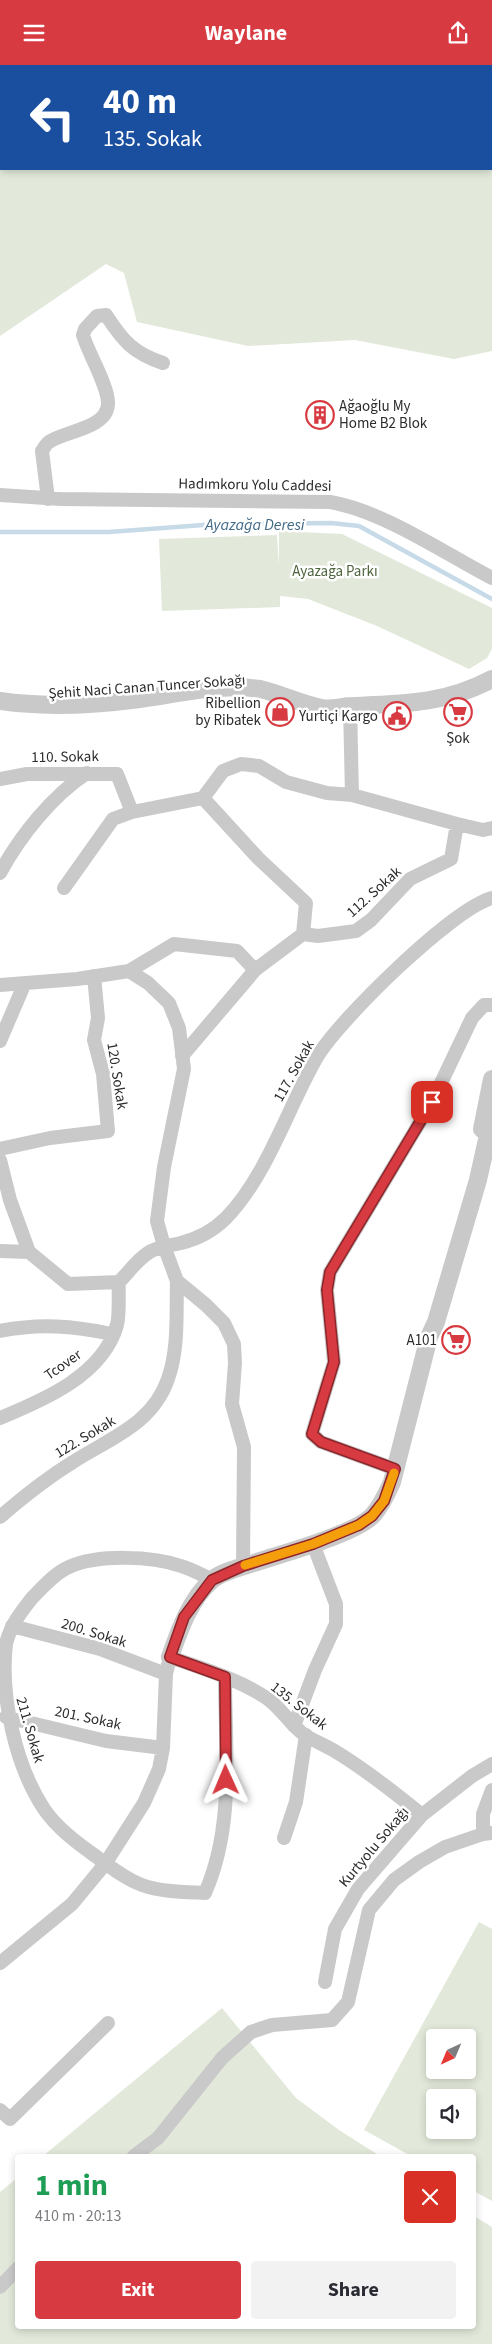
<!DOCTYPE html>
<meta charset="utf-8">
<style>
:root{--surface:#fff;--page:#f2f2f3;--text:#2b2b33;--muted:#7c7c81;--accent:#d73a41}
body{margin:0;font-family:"Source Sans 3",sans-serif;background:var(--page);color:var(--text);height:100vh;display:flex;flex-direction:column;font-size:19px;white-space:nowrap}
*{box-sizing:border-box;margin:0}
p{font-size:16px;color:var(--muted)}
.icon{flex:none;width:28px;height:28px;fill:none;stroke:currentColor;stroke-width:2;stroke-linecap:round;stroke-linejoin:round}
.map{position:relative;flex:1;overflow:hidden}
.details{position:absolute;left:15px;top:2089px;width:461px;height:175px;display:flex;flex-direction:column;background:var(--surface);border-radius:5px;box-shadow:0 2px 8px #0003}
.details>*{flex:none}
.guide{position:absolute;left:0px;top:0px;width:492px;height:105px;box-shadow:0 2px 8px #0003;background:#1a4fa0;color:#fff;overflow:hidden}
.needle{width:32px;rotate:224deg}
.tools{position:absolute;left:426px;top:1964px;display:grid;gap:10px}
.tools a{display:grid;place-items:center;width:50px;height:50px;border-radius:5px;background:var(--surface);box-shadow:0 2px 8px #0003;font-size:25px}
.pin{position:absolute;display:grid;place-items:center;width:42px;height:42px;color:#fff;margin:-21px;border-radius:10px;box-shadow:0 2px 8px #0006}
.me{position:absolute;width:55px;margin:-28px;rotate:359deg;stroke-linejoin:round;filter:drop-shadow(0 0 4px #0008)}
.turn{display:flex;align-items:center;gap:18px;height:105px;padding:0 20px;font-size:22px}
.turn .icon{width:65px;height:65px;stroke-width:2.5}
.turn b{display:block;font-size:35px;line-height:42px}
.round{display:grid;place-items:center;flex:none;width:52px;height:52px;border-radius:5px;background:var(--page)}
.overview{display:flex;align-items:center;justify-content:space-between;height:85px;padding:0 20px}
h1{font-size:30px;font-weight:700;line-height:38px;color:#1e9e55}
.button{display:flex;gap:10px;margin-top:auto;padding:10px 20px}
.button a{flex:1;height:58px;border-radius:5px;background:var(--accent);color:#fff;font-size:20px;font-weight:700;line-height:58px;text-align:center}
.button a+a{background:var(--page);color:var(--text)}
header{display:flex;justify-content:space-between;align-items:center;height:65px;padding:0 20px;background:var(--accent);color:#fff;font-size:22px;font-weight:700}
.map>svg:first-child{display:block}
</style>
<header><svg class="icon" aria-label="menu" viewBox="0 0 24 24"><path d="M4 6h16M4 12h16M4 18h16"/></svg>Waylane<svg class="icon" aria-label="share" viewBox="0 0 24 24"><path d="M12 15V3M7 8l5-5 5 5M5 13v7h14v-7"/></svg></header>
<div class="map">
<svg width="492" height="2279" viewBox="0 0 492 2279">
<rect width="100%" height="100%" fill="#fff"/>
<path fill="#e2e9da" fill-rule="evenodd" d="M0,0H492V286L454,294L355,275L248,281L137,257L124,208L106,199L0,271ZM1,1H491V104H1Z
M279,466L342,469L492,543V584L487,593L469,604L377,561L308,534L280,531V542L162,546L159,474L277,470L279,501Z
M479,1857L492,1864V2136L474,2126V2091H411L364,2065ZM435,1972H468V2005H435ZM468,2032V2065H435V2032Z
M222,1943L296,2033L339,2065L380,2091H43Z
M17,2113L18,2261H474V2151L492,2162V2279H0V2127Z"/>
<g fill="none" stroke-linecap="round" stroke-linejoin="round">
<path stroke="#c7dae8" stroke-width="4.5" d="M0,467H109L217,459L331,458L359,461L492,534"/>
<path stroke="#c9c9c9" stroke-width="14" d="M0,430L61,434L330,437C383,446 444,488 492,513
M48,434L42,386C44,383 46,379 49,377C64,366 107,364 108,339C109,322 88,288 83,270L85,264L97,251L106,250C123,276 133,288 163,298
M350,641L352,730L457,759
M0,714L27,709H117L132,747L203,733L223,706L241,699L259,701L286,717L327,728L352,730
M203,733L258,793L306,838L303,869
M0,808C20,771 52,731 87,708
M64,823L113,754L132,747
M303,869L318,871L356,866L371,855L410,814L451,794L457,759L483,765L492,763
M129,906L174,879L237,886L255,905
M0,920L77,914L129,906L148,918L169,938L179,963L184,1004L164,1102L157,1156L164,1181L177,1216L206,1240L224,1258L234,1279L235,1298L232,1339L244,1382L243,1501
M0,976L24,920
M182,991L255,905L303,869
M0,1084L50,1073L108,1066L103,1009L94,975L98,953L94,911
M0,1095L10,1135L29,1187L68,1219L119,1217C128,1208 137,1195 148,1188C158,1181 170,1181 181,1178C197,1174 214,1165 226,1153C267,1111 288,1042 317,992C340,954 451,845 492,833
M0,1186L29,1187
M0,1266C40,1258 73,1261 112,1269
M0,1353C44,1335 103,1310 117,1260C120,1247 118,1231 119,1217
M395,1404L321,1377L312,1369L334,1297L327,1225L330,1207L432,1037L472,953L484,940H492
M0,1452C23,1432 47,1413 73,1397C110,1373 152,1360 168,1314C179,1283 176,1248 177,1216
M212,1515C202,1510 192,1504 181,1501C152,1491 98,1489 69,1502C56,1507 42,1523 32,1533C21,1547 10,1561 6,1579C0,1630 15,1700 44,1744C57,1763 76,1777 94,1790C108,1800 125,1814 142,1820C161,1827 185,1827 205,1828C235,1760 225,1684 225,1612
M12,1561L100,1584L166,1609
M6,1652L106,1676L163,1683
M294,1661L315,1605L336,1559V1539L313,1479
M491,1768L483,1769V1749L492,1725
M284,1773L296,1737L306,1670
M0,1898L72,1839L105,1799L144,1738L159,1704L163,1683L166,1609L170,1592C203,1604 239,1614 268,1634C283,1645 291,1661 306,1671C315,1676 324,1680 333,1685C365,1704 394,1727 422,1750
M325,1917L335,1864L358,1824L422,1750L472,1711L492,1699
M0,2045L10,2054L108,1958
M134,2091L158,2073L222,1993L251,1967L272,1960L332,1955L348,1937L369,1845L394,1815L419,1797L445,1782L483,1769
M0,2222L18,2203"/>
<path stroke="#c9c9c9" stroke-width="18" d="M0,636C46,643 94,640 140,634C166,631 192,624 219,623C232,622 247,622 260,624C281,629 301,639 322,643C333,645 342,641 352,641C404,639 445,639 492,614
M482,1064L492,1014
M170,1592C179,1566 190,1534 212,1515C221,1507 241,1502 254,1498C280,1489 356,1469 373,1450C382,1440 387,1428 392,1417L429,1272L436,1257L478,1115L492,1052"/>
</g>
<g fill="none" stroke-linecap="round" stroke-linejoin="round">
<defs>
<path id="route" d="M226,1715L225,1612L170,1592L184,1552L212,1515L243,1501L313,1479L359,1460L372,1451L384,1436L395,1404L321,1377L312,1369L334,1297L327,1225L330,1207L432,1037"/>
</defs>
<use href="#route" stroke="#8c262a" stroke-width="12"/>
<use href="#route" stroke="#d73a41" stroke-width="9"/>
<path stroke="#f59e0b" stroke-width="9" d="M245,1500L313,1479L359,1460L372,1451L384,1436L394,1408"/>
</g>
<defs>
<symbol id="building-ring" viewBox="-11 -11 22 22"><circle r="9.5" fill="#fff" stroke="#d73a41" stroke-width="1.5"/><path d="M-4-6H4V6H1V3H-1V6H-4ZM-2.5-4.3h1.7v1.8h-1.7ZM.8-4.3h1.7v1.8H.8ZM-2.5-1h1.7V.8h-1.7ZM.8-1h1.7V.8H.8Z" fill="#d73a41"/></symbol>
<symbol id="shop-ring" viewBox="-11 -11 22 22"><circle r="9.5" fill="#fff" stroke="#d73a41" stroke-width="1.5"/><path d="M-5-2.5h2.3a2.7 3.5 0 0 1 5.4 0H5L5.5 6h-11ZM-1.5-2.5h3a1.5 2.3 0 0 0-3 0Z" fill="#d73a41"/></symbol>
<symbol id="supermarket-ring" viewBox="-11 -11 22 22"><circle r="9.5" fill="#fff" stroke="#d73a41" stroke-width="1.5"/><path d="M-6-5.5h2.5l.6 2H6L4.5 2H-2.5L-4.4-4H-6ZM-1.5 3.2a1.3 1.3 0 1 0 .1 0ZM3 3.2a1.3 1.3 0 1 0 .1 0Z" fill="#d73a41"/></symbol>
<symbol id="civic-ring" viewBox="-11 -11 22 22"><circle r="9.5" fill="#fff" stroke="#d73a41" stroke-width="1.5"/><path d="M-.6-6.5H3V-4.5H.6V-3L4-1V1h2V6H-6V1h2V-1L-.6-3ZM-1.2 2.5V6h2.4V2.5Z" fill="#d73a41"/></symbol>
</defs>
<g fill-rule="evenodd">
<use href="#building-ring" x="304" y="334" width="32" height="32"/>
<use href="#shop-ring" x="264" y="631" width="32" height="32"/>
<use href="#supermarket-ring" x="442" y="631" width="32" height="32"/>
<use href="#civic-ring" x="381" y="635" width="32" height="32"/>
<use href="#supermarket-ring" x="440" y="1259" width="32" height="32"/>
</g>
<g text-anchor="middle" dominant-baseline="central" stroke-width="5" stroke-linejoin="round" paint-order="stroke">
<g font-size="15" fill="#2c2c2c" stroke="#fff" text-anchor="end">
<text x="339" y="341" text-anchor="start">Ağaoğlu My<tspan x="339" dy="17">Home B2 Blok</tspan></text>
<text x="261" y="638">Ribellion<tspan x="261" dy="17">by Ribatek</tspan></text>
<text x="378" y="651">Yurtiçi Kargo</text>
<text x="458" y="673" text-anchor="middle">Şok</text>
<text x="437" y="1275">A101</text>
</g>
<g font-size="15" fill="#2c2c2c" stroke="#fff">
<text transform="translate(255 420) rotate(1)">Hadımkoru Yolu Caddesi</text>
<text transform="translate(147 622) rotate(-4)">Şehit Naci Canan Tuncer Sokağı</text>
<text transform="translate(65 692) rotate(-1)">110. Sokak</text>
<text transform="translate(374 827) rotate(-42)">112. Sokak</text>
<text transform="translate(294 1006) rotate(-61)">117. Sokak</text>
<text transform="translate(117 1011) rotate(81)">120. Sokak</text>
<text transform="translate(63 1300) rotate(-35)">Tcover</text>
<text transform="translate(85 1372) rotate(-31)">122. Sokak</text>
<text transform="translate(94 1568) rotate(17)">200. Sokak</text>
<text transform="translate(299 1641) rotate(38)">135. Sokak</text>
<text transform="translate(88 1653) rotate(12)">201. Sokak</text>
<text transform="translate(30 1665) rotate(74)">211. Sokak</text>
<text transform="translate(374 1782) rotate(-50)">Kurtyolu Sokağı</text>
</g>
<g font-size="15" fill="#4e643d" stroke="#fff">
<text x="335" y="506">Ayazağa Parkı</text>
</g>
<g font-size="16" font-style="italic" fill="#416a87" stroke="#fff">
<text x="255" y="460">Ayazağa Deresi</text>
</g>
</g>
</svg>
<div class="tools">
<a><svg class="needle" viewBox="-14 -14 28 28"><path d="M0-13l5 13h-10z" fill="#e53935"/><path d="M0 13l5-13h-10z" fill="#7c7c81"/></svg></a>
<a><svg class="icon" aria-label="sound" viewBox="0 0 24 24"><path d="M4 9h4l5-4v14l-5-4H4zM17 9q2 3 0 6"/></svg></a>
</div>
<div class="pin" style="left:432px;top:1037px;background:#d93025"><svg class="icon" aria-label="arrive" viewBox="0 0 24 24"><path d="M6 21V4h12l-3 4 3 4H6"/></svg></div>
<svg class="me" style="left:226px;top:1715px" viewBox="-20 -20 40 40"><path d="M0-17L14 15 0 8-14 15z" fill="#d73a41" stroke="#fff" stroke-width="4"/></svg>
<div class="guide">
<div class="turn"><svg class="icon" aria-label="left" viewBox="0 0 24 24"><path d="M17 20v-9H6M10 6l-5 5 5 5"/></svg><div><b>40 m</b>135. Sokak</div></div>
</div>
<section class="details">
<div class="overview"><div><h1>1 min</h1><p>410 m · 20:13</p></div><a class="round" style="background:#d93025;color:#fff"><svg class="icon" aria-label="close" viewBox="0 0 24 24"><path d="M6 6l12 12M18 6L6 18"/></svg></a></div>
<div class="button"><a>Exit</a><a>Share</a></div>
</section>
</div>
